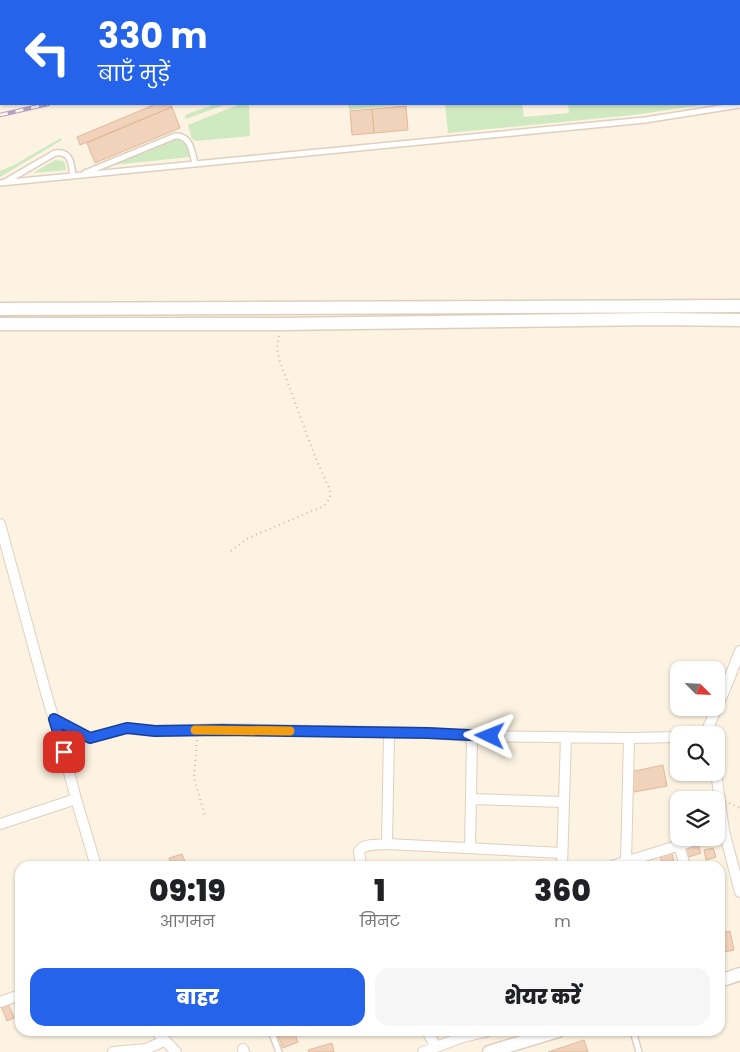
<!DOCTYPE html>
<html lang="hi">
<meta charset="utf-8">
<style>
:root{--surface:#fff;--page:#f6f6f6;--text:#202124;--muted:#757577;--accent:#2563eb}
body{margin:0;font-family:Poppins,"Noto Sans Devanagari",sans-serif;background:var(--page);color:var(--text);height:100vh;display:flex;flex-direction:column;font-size:19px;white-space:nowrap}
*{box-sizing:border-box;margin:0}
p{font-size:16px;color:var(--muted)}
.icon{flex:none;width:28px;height:28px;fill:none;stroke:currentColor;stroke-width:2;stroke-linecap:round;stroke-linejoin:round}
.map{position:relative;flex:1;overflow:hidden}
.sheet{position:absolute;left:15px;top:861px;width:710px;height:175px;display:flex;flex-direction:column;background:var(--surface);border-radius:15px;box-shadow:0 1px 4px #0004}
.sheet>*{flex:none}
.guide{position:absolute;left:0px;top:0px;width:740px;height:105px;box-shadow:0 1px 4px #0004;background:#2563eb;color:#fff;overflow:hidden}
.needle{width:32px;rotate:114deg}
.fabs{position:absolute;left:670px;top:661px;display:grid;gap:10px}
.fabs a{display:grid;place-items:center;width:55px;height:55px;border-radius:10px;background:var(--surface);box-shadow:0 1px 4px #0004;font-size:25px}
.pin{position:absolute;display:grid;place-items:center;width:42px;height:42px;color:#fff;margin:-21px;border-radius:10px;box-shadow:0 2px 8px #0006}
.me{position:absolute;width:55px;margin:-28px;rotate:272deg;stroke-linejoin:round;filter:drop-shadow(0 0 4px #0008)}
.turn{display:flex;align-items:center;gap:18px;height:105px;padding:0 15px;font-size:22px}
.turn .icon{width:65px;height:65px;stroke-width:2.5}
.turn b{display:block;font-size:35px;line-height:42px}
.eta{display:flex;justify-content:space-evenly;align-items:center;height:85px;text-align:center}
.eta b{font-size:30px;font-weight:800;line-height:35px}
.action{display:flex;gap:10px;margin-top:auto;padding:10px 15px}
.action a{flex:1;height:58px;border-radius:15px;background:var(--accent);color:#fff;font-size:20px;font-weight:800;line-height:58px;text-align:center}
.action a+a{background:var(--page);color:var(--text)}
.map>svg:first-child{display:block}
</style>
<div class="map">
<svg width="740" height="1052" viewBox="0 0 740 1052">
<rect width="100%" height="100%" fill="#fcf3e2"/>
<path fill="#cfe9c1" d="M12,0H280V1H14Z
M215,104H227L186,119L185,115Z
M240,104H263L249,105L250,136L196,141L192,139L188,125Z
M348,104H410L349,110Z
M445,104H522L524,117L569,113L568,104H709L633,115L448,133Z
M61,138L62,140L0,177V171L14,165Z
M178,138C187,142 188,149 190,157L112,165L174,139Z
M55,160L63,161L65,163L66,170L33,173Z"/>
<path fill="#f1d2ba" stroke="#e3b99b" d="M156,104H171L172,107L80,145L77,137Z
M406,106L408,130L374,133L372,109Z
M172,107L180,128L95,163L87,143Z
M372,109L374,133L352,135L350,111Z
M663,765L667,786L634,792L630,772Z
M697,843L701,853L686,858L683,848Z
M713,848L716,857L706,860L704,850Z
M671,850L675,866H663L659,853Z
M182,854L187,866H172L169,858Z
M730,931L734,950L720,953V933Z
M8,1003L14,1018L7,1021L1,1006Z
M276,1031H294L298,1042L283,1048Z
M584,1040L588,1052H548Z
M332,1043L334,1052H309L308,1050Z"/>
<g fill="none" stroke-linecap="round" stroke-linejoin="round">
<defs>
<path id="service" d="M739,25H740
M85,173L175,136C191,135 192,152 195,164
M5,182L55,153C72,151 71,164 73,176
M0,183L645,120L740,105
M271,1031L279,1052
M633,1031L639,1052"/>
<path id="minor" d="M0,524L46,693L64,753L76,799L96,866
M54,719L90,738L127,728L155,731L221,729L428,733L472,736L629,738L679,737
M705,735L725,689L740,651
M716,772L724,831L740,892
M471,799L564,802
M0,824L76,799
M387,844L389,733
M679,845L685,866
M470,848L471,799L472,736
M626,862L629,738
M361,866L359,851C365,843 378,845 387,844L562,853
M562,866L566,737
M612,866L703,838
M0,1002L20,995
M156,1031L176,1052
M427,1031L436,1047
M243,1049L244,1052
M113,1052L146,1049L164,1041
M423,1052L460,1038L488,1031"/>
<path id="tertiary" d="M0,309L740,306
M0,324H281L657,319L740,320
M720,981L740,974
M489,1052L558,1031"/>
</defs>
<use href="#service" stroke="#e0cfbe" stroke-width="8"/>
<use href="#minor" stroke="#e0cfbe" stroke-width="12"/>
<use href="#tertiary" stroke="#e0cfbe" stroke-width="15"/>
<path stroke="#d5b69e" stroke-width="2" stroke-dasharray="1 4" stroke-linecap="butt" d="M231,551L248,538L322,507L326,504L330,498V490L316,459L279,359L277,348L279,335
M197,740L194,778L205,816
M729,803L740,808"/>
<use href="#service" stroke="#fff" stroke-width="5"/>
<use href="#minor" stroke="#fff" stroke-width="10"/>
<use href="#tertiary" stroke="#fff" stroke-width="12"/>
<defs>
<path id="rail" d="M641,1L644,0
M668,1L670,0
M0,115L48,104"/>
</defs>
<use href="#rail" stroke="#b6a1c4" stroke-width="4.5"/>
<use href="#rail" stroke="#fff7e8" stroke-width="2.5" stroke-dasharray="8" stroke-linecap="butt"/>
</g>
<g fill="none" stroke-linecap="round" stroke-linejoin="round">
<defs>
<path id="route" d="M64,752L54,719L90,738L127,728L155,731L221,730L428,733L490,736"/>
</defs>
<use href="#route" stroke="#184099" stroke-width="12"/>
<use href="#route" stroke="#2563eb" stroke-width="9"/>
<path stroke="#f59e0b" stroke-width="9" d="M195,730L290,731"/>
</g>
</svg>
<div class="fabs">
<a><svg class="needle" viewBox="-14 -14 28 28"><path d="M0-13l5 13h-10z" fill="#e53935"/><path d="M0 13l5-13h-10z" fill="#757577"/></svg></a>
<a><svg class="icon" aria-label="search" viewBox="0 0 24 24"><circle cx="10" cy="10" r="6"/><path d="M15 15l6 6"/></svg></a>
<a><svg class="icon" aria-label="layers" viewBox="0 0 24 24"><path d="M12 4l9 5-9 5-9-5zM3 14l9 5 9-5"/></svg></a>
</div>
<div class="pin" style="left:64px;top:752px;background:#d93025"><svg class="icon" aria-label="arrive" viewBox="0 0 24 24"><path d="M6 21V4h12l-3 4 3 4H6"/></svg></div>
<svg class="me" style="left:490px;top:736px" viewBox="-20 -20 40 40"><path d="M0-17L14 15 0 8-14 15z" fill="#2563eb" stroke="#fff" stroke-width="4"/></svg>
<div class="guide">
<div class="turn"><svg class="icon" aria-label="left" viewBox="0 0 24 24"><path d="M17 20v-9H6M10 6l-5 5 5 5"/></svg><div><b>330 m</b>बाएँ मुड़ें</div></div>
</div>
<section class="sheet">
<div class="eta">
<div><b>09:19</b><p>आगमन</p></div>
<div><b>1</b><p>मिनट</p></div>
<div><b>360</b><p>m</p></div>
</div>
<div class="action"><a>बाहर</a><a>शेयर करें</a></div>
</section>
</div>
